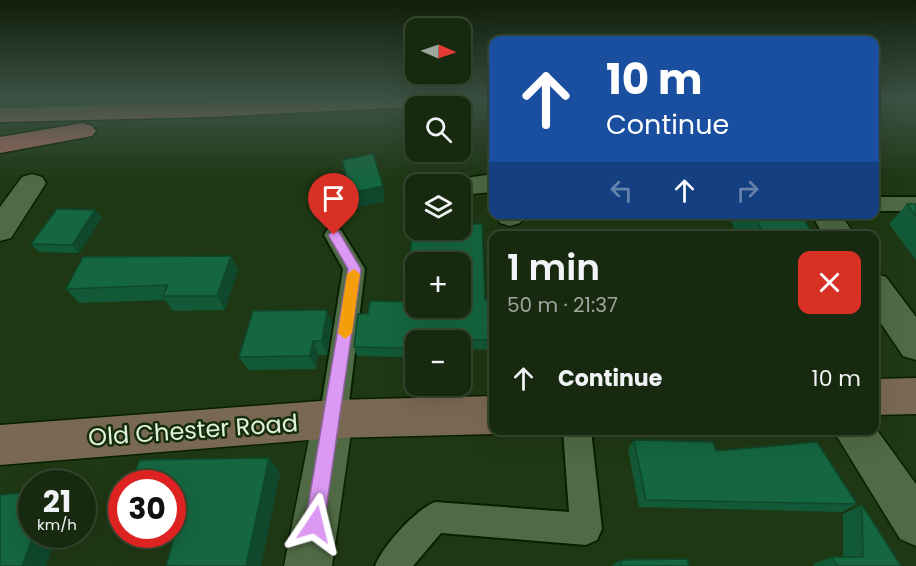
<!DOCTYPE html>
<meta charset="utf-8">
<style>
:root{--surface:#172a0f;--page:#24361d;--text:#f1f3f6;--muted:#9ea79e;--line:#36462f}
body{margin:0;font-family:Poppins,sans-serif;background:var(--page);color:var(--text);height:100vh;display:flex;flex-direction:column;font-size:22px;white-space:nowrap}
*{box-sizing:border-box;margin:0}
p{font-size:20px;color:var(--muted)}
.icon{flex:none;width:33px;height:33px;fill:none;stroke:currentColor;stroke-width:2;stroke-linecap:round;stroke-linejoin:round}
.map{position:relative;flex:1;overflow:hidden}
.panel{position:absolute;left:489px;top:231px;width:390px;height:204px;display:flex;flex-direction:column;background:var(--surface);border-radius:12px;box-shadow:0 6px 24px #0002,0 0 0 2px var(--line)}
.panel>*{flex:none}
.hud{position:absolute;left:489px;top:36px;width:390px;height:183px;border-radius:12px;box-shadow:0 6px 24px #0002,0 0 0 2px var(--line);background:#1a4fa0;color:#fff;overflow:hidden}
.needle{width:39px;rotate:92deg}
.fabs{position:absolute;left:405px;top:18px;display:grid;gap:12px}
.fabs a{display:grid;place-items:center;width:66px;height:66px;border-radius:12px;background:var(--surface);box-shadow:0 6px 24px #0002,0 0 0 2px var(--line);font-size:30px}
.speed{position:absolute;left:18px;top:470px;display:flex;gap:12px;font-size:30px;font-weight:700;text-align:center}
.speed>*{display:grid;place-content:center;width:78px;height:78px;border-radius:50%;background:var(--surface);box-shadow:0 6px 24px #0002,0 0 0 2px var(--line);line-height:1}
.speed small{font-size:15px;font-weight:400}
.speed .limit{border:9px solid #d22;background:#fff;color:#111}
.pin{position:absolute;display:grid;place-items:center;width:51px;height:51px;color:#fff;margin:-62px -26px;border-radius:50% 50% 50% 0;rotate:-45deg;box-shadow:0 0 6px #0007}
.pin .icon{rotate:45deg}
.me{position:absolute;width:66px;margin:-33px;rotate:10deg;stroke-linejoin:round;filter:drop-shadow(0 0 4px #0008)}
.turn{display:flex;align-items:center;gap:21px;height:126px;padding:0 18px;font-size:27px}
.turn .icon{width:78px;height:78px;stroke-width:2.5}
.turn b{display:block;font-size:42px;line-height:51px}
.lanes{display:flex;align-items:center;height:57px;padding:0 18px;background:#0003;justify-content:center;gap:30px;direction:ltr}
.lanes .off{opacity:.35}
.round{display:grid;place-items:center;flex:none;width:63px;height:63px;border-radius:12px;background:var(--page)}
.head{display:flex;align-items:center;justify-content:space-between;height:102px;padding:0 18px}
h1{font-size:36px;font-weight:600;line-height:45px}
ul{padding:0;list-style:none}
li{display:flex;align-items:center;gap:18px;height:90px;padding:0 18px}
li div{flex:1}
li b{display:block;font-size:22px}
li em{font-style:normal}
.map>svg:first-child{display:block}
</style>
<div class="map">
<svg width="916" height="566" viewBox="0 0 916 566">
<rect width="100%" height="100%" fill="#1f3814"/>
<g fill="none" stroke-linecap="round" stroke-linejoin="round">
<defs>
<path id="service" d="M874,197H916V211H874Z
M334,228L341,230L365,269L347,419L343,428L333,432L323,428L319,419L343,269L324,235L327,230Z
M563,430H591L602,529L597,540L586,545L441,533L413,566H375C383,546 415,510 435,502L569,512Z"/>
<path id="minor" d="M32,174L42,177L46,183L11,238L0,241V207L22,177Z
M494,174V192L460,195V184H447L450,180Z
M495,214H524L525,216L520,223L510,226L500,223Z
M811,214H841L855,236H824Z
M874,273L886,277L916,317V360L903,356L874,313Z
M333,400L347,406L353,419L332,566H284L313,419L319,406Z
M874,426L916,484V546L900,539L833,430H874Z"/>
<path id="secondary" d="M916,378V414L874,415V379Z
M494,396V430H502L494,434L333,438L0,465V425L333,400Z"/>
<path id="primary" d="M264,100H423L419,105L411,107L210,117L0,122V108Z
M83,123L92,126L96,131L92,136L0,153V137Z"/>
</defs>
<use href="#service" stroke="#071f00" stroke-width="4"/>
<use href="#minor" stroke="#071f00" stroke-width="3"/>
<use href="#secondary" stroke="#071f00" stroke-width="3"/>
<use href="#primary" stroke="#071f00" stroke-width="3"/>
<use href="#service" fill="#4f6a44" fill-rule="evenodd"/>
<use href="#minor" fill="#4f6a44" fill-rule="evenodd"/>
<use href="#secondary" fill="#7a6952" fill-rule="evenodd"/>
<use href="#primary" fill="#a56960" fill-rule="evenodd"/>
</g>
<path fill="#125937" d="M907,204H916V260L889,224Z
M95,210L102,218L79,253L39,252L31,244Z
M728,214H801L814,236H753L751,230H735Z
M238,270L225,310L173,311L165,300L79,303L66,289Z
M485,300L494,301V350L467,349V354H460V340H416V353L407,352L406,357L357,356L354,347L368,314L406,302Z
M332,324L327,355H318L316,369L248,370L239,357Z
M634,440L716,451L857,504L842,512L639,507L628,449Z
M280,472L261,566H166L180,520H172V483Z
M862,505L901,566H814L813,564L832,557H843V514Z
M620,560L689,566H612Z"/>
<path fill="#0f482d" d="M383,186L385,202L354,208L351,193Z
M95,210L102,218L79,253L72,245Z
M231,256L238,270L225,310L217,296Z
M327,310L332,324L327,355L322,341Z
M313,341L318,355L316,369L310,356Z
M269,458L280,472L261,566H246Z
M34,534H57L46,566H22Z"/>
<path fill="#156740" stroke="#0f482d" stroke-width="1.5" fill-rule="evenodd" d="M373,154L383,186L351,193L342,160Z
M907,204H916V216Z
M57,209L95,210L72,245L31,244Z
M739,214H801L814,236H765L757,220H741Z
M413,224H416V230H460V224H482L485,300L494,301V340H467V345H460V340H416V343H405V348L354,347L358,314H368L370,301L406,302ZM416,262H460V308H416Z
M231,256L217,296H163L168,285L66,289L83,257Z
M327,310L322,341H313L310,356L239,357L253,311Z
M634,440L713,442L716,451L817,442L857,504L646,500Z
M269,458L246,566H166L183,508L172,509V483H130L140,460Z
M32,492V534H34L22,566H0V495Z
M862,505L901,566H837L832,557H863Z
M687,559L689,566H621L620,560Z"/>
<linearGradient id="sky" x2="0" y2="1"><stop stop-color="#111f0b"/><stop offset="0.56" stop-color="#3c5345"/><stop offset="1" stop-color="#3c5345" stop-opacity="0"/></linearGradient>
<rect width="916" height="179" fill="url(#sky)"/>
<path fill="#dc99f4" stroke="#8f639f" stroke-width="1.5" d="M334,231L339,232L361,269L324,524L321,530L315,533L308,530L305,524L348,269L328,235Z"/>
<path fill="#f59e0b" d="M354,269L360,274L352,333L345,339L338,333L347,274Z"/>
<g text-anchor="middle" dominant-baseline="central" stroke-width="5" stroke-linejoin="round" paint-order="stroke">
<g font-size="24" fill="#e1f1db" stroke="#152d0a">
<text transform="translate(193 430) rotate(-4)">Old Chester Road</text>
</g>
</g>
</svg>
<div class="fabs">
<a><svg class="needle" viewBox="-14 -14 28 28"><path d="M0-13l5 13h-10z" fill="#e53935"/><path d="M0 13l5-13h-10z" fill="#9ea79e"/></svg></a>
<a><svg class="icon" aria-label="search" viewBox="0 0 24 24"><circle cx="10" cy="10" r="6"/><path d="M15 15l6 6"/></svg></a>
<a><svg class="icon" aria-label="layers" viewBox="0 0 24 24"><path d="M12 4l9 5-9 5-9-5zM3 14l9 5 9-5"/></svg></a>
<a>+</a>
<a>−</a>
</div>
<div class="speed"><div>21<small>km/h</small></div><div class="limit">30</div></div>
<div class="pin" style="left:334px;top:235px;background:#d93025"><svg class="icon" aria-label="arrive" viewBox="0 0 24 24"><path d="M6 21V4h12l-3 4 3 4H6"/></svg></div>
<svg class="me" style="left:315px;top:524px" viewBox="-20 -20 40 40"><path d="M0-17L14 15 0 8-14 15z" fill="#dc99f4" stroke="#fff" stroke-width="4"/></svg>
<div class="hud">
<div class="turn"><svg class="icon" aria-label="ahead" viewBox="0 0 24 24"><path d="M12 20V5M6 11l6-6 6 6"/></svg><div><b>10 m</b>Continue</div></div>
<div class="lanes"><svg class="icon off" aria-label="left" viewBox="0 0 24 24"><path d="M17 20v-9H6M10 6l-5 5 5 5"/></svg><svg class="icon" aria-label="ahead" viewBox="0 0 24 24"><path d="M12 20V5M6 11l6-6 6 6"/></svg><svg class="icon off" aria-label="right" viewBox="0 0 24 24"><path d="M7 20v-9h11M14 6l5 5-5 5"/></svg></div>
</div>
<section class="panel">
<div class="head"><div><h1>1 min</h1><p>50 m · 21:37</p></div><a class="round" style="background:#d93025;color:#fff"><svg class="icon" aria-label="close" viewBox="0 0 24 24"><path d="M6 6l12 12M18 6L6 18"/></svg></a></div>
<ul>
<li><svg class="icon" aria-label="ahead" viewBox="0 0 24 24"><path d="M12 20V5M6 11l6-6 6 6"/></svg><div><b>Continue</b></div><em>10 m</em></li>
</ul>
</section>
</div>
